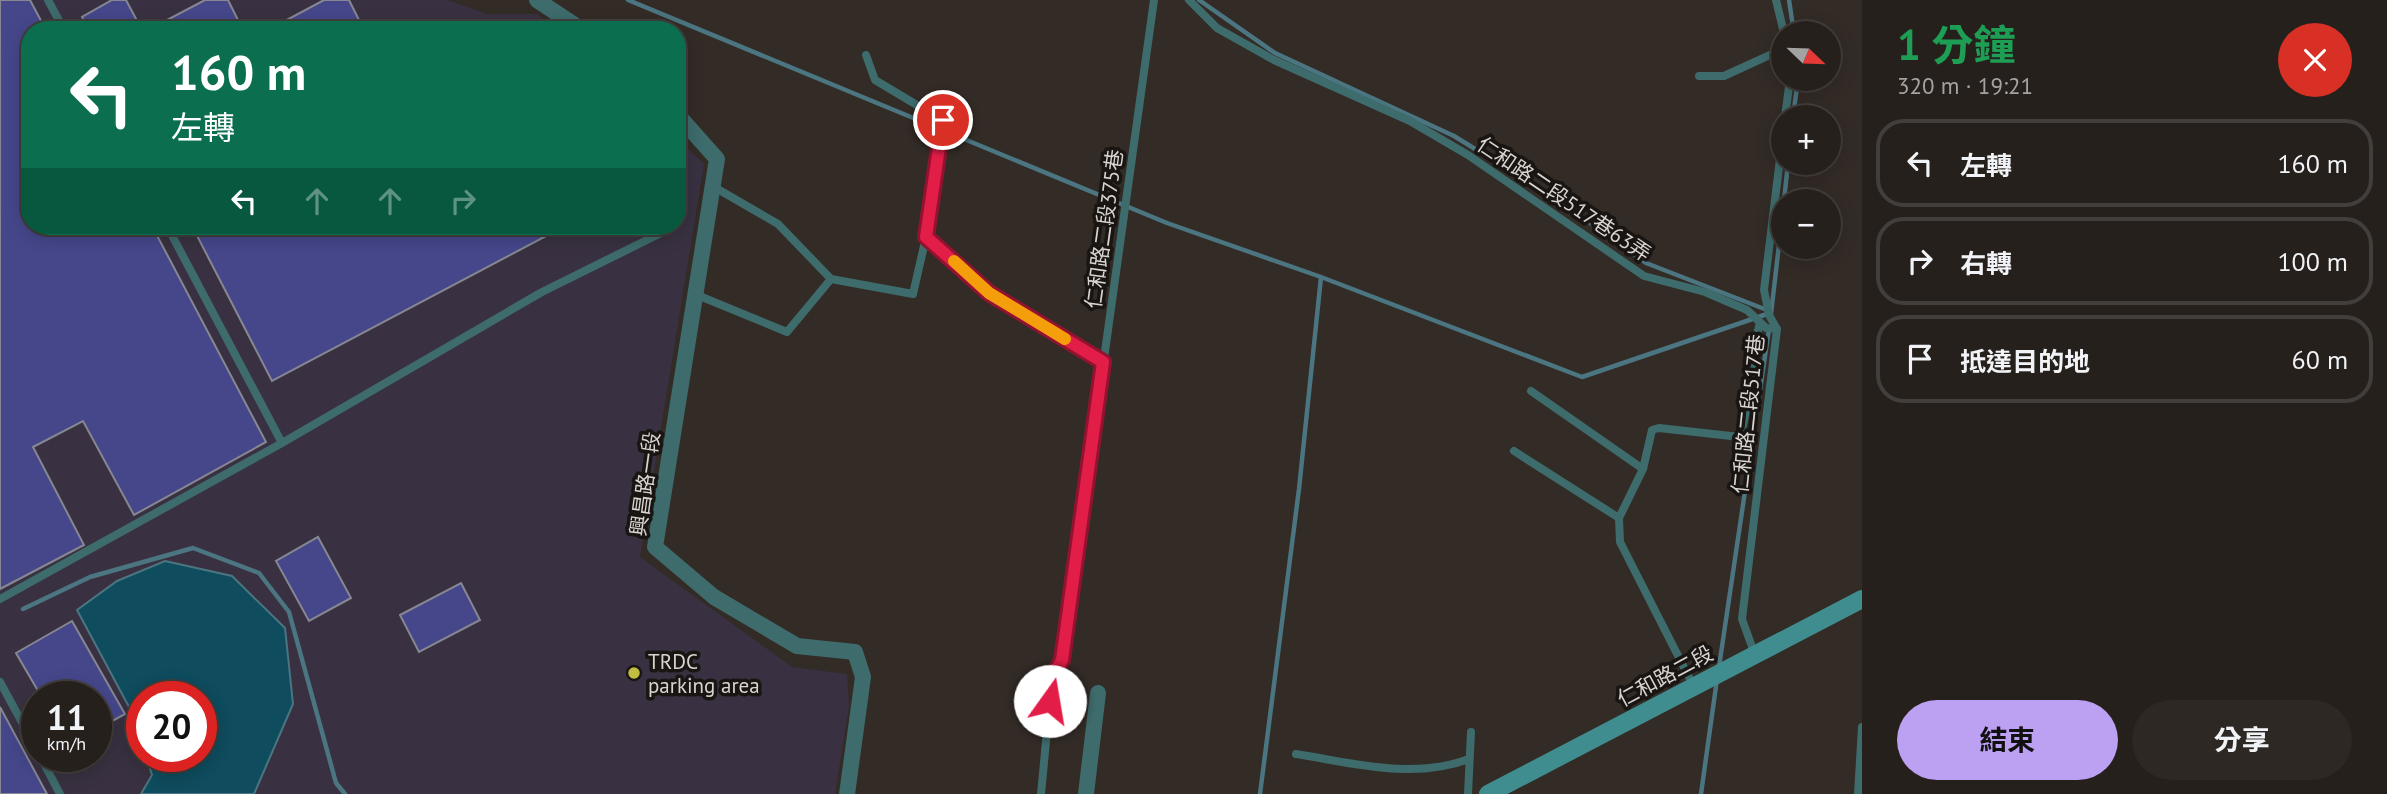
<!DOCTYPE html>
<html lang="zh-TW">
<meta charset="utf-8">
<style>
:root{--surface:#26201c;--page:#2e2825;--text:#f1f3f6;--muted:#a4a3a3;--line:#423e3b;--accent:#bca0f2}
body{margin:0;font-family:"PT Sans","Noto Sans TC",sans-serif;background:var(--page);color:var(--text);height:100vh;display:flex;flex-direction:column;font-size:26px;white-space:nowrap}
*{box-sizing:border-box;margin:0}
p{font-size:23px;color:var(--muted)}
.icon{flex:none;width:38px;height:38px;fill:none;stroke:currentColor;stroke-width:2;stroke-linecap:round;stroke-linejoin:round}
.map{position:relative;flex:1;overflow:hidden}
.side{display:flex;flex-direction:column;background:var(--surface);width:525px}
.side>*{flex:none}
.top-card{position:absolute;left:21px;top:21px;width:665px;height:214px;border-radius:28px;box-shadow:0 4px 18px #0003,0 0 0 2px var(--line);background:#0b6e4f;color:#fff;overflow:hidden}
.needle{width:46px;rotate:113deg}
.tools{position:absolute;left:1771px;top:21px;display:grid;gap:14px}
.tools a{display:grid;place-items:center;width:70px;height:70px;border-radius:50%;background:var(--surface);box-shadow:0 4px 18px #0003,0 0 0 2px var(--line);font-size:35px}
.speed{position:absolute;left:21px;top:681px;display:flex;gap:14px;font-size:35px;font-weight:700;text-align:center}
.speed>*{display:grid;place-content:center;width:91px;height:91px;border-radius:50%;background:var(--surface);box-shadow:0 4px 18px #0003,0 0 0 2px var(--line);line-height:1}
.speed small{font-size:18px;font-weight:400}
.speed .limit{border:10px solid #d22;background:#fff;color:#111}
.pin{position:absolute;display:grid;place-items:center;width:60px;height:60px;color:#fff;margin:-30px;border:4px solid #fff;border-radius:50%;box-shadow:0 2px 7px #0007}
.me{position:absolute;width:77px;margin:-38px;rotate:13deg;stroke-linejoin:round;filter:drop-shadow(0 0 5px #0008)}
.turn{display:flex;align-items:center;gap:24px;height:147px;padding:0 35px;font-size:32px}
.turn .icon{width:91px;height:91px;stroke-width:2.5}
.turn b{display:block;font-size:49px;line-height:60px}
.lanes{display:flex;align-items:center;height:66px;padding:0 35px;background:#0003;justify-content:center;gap:35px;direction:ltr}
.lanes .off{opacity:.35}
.round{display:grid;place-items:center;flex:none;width:74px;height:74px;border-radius:37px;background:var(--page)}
.summary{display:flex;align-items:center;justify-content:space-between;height:119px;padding:0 35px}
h1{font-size:42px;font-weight:700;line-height:52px;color:#1e9e55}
.button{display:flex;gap:14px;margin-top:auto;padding:14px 35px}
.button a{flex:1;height:80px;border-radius:42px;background:var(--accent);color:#111;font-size:28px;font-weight:700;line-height:80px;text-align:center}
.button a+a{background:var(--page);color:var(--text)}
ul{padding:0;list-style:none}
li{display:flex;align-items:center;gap:21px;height:88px;margin:0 14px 10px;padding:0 21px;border:4px solid var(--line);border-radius:28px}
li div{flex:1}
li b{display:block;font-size:26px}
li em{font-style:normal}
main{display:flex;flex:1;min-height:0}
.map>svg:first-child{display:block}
</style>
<main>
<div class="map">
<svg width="1862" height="794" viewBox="0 0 1862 794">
<rect width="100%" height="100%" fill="#332b26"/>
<path fill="#393141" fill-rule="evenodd" d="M0,0H447L487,14H537L557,30H30V226H677V138L704,164L640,557L792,667L847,674L849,706L835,794H0ZM37,696H96V756H37ZM142,696H201V756H142Z"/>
<path fill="#0e4c5e" stroke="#4b7580" stroke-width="2" d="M165,561L232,576L285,628L293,704L254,794H141L152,775L146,756H201V696H142V741L136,720L77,610L117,581Z"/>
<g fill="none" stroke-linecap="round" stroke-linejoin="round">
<path stroke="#4b7580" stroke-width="4.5" d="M628,0L1167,223L1321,277L1582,377L1770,313
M1199,0L1275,53L1454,136L1561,202L1646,263L1767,310
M1789,0L1794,33
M1793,117L1798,79
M1784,201L1788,163
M1771,314L1783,210
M23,609L90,577L193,548L259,573L289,612L336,783L345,794
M1719,667L1769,329
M1260,794L1299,489L1321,277
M1701,794L1717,679"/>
</g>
<path fill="#46478b" stroke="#868791" stroke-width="2" d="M0,0H30L46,30H30V226H152L266,442L134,515L83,421L33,447L84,545L0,589Z
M112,0H126L142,30H89L82,17Z
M205,0H228L243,30H148Z
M324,0H349L364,30H268Z
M192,226H565L272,381Z
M318,537L351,598L309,621L276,561Z
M461,583L480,620L419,652L400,615Z
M72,621L125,714L96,730V696H41L16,653Z
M0,707L47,794H0Z"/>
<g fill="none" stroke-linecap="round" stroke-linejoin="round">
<path stroke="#3e6b6c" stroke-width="8" d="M48,0L64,30
M1189,0L1217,28L1274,60L1410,121L1468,155L1644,276L1705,292L1747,310L1766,328L1777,329
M1776,0L1784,33
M1699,76H1724L1783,49
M1785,117L1790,79
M714,187L778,224L831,279L913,294L926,237L942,120L875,80L866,55
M167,226L282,443
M926,237L989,293L1103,362
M697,295L787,332L831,279
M1531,391L1643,469
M1514,451L1619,518
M0,599L282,443L542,292L659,234
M1755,655L1742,619L1777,329L1769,315L1764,290L1783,134
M0,682L37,750
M1694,687L1620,542L1619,518L1643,469L1652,430L1659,428L1740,437C1751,400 1750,360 1760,322
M1296,754C1353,763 1413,780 1469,759
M40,756L60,794
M1041,794L1052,678L1062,660L1154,0
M1468,794L1471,732
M1858,794L1862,727"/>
<path stroke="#3e6b6c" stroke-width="16" d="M537,0L582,30
M677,114L717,159L655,547L714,597L797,646L855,652L863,677L847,794
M1086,794L1098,693"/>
<path stroke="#408d8f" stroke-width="18" d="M1488,794L1862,599"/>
</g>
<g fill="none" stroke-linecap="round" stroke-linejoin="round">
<defs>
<path id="route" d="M943,120L926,237L989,293L1103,362L1062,660L1052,678L1050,701"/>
</defs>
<use href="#route" stroke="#92132f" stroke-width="18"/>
<use href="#route" stroke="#e11d48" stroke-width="12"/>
<path stroke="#f59e0b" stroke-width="12" d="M954,261L989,293L1065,339"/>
</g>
<circle fill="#c1bd40" stroke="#181512" stroke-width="2.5" cx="634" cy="673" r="7"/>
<g text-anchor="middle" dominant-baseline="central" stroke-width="7" stroke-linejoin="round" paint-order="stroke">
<g font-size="21" fill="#d9d4d0" stroke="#181512">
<text transform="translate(1564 199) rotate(34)">仁和路二段517巷63弄</text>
<text transform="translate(1104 229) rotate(-82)">仁和路二段375巷</text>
<text transform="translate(1748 414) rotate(-84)">仁和路二段517巷</text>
<text transform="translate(645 484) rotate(-82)">興昌路一段</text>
<text transform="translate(1665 676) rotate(-28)">仁和路二段</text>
</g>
<g font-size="21" fill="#d9d4d0" stroke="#181512" text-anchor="start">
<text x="648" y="661">TRDC<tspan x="648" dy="24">parking area</tspan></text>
</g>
</g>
</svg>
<div class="tools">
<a><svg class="needle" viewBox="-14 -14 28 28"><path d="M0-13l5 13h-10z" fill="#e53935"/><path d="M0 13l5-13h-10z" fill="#a4a3a3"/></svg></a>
<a>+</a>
<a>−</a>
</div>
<div class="speed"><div>11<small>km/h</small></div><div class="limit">20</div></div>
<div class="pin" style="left:943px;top:120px;background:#d93025"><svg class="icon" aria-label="arrive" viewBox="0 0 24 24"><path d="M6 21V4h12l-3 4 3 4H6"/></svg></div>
<svg class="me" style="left:1050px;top:701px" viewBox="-20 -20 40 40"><circle r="19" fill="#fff"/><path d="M0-13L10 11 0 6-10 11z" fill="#e11d48"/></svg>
<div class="top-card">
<div class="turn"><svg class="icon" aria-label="left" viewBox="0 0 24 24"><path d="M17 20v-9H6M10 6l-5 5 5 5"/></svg><div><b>160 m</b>左轉</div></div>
<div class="lanes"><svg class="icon" aria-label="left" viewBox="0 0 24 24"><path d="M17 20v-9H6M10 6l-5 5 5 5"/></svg><svg class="icon off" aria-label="ahead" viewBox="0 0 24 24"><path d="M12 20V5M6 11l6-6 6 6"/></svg><svg class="icon off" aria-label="ahead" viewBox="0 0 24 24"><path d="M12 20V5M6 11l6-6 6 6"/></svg><svg class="icon off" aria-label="right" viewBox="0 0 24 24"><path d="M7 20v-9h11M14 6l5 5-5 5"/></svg></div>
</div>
</div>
<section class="side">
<div class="summary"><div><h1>1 分鐘</h1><p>320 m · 19:21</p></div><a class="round" style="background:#d93025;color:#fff"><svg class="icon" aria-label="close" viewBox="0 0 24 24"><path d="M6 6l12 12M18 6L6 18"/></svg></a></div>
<ul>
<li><svg class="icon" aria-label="left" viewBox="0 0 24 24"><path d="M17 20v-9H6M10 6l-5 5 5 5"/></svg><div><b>左轉</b></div><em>160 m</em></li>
<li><svg class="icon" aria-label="right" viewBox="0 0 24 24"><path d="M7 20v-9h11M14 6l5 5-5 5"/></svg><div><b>右轉</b></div><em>100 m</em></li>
<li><svg class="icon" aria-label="arrive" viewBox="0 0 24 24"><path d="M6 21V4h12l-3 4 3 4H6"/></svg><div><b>抵達目的地</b></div><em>60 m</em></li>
</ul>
<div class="button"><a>結束</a><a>分享</a></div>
</section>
</main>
